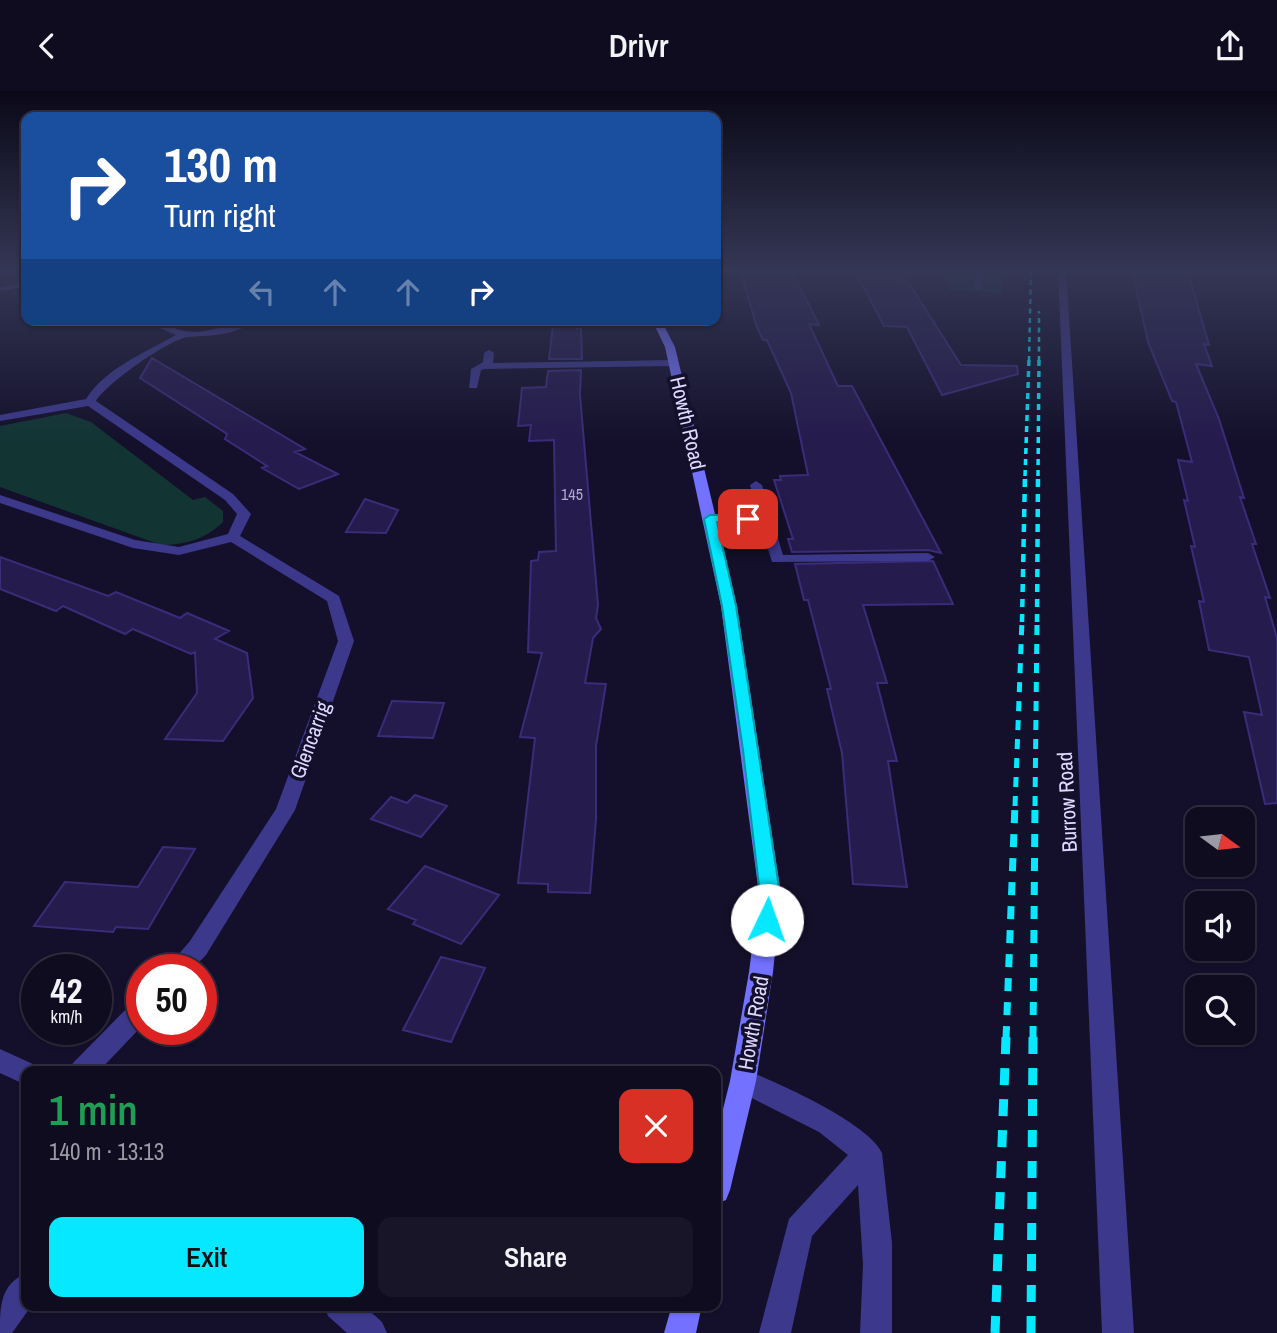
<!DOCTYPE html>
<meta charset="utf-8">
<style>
:root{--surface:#0f0c20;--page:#181529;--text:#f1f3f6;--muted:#9b9ba5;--line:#2f2c3e;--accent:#06e8ff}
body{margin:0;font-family:"Archivo Narrow",sans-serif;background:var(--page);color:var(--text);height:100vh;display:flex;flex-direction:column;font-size:26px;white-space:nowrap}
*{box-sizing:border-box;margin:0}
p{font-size:23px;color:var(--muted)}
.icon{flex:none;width:38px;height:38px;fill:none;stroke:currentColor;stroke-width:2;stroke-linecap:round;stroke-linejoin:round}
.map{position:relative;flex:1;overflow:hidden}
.side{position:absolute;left:21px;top:975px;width:700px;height:245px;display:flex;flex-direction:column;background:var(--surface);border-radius:14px;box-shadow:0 2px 5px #0004,0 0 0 2px var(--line)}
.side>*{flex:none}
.hud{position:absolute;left:21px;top:21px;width:700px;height:214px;border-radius:14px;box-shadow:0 2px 5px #0004,0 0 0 2px var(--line);background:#1a4fa0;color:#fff;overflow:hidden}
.needle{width:46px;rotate:105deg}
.buttons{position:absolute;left:1185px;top:716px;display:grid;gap:14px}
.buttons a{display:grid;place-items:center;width:70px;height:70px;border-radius:14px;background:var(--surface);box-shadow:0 2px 5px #0004,0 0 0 2px var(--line);font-size:35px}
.speed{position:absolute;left:21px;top:863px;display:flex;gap:14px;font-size:35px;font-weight:700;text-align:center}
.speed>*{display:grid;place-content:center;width:91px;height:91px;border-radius:50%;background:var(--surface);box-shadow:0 2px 5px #0004,0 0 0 2px var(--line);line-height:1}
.speed small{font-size:18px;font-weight:400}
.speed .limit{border:10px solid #d22;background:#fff;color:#111}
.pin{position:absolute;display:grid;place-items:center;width:60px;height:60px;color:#fff;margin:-30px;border-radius:14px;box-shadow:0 4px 10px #0006}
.me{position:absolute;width:77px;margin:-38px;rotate:3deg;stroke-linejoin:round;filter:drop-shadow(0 0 5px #0008)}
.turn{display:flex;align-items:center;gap:24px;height:147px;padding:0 28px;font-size:32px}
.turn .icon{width:91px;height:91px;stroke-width:2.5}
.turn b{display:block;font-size:49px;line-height:60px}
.lanes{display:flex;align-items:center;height:66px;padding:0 28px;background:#0003;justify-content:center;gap:35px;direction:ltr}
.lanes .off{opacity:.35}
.round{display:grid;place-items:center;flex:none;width:74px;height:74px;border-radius:14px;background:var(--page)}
.head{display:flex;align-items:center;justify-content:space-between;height:119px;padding:0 28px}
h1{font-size:42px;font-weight:600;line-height:52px;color:#1e9e55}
.button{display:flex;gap:14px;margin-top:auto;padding:14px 28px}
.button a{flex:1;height:80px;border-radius:14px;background:var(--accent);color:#111;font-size:28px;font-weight:600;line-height:80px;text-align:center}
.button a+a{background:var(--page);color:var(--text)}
header{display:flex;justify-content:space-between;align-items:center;height:91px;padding:0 28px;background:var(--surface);font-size:32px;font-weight:600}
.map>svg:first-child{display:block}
</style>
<header><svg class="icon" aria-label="back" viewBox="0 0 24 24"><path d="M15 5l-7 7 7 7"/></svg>Drivr<svg class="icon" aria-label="share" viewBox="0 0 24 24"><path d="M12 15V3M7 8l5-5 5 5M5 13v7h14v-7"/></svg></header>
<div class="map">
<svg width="1277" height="1242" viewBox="0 0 1277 1242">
<rect width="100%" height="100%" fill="#14102b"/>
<path fill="#123534" d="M897,178H1005L1001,202L949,199L946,185H903Z
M66,322L91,331L193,409L205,406L223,420V431C206,448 185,454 161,454L0,396V335Z"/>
<path fill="#251b4d" stroke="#3b2c7a" stroke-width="2" d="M740,178H791L819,234L809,233L838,295H852L941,462L928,459L792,461L788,448H793L774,389H781L780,385L808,384L791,302L767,249H763L756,234Z
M1132,178H1187L1209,254L1204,253L1212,275L1196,273L1219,328L1244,407L1240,406L1256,453H1252L1270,507L1265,506L1277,547V712L1265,713L1244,621L1262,624L1249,566L1209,559L1199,510L1204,511L1191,455L1195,456L1184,409L1188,410L1178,369L1192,371L1176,311L1172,310L1148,251Z
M859,188L907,189L961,274L1017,275L1018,283L942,304L907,236L884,235Z
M577,233V237H581L582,268H549L553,234Z
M152,267L305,358L295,361L338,383L299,398L262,377L267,375L225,348L227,343L140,287Z
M581,279L580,304L598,514L596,527L601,538L593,547L585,592L606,593L596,655V728L590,802L548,801V793L518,792L535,647L520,646L542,562L528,561L531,470L538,469L539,461L556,460L554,349L529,350L531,334L518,335L522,297L546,296L548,280Z
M365,408L398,419L386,442L346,441Z
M0,466L108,505L116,501L180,527L187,522L229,540L215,548L247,562L253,607L223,650L165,648L197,602L195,561L191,563L133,538L125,543L63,515L56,520L0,498Z
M933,470L953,513L863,514L887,592H877L897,670H888L907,796L853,793L842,662L827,598H831L808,509H804L795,473Z
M392,610L444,612L433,647L378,645Z
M415,704L447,715L421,746L371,728L391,706L407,712Z
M163,756L195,758L148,838L116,836L113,841L34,835L65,791L138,796Z
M425,775L499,804L461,853L413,833L416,829L388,818Z
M441,866L485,877L451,951L403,939Z"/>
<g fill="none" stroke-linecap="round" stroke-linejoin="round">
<path fill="#3c398c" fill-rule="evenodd" d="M984,178H993L982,184V198L975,200L974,183Z
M756,390L762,394L783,464L928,462L935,466L928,470L772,471L760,432H710L703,428L710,424H758L750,394Z
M743,978C775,990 869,1032 882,1062L892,1152V1242H860L863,1174L858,1094L812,1145L791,1242H759L789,1128L848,1064L819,1041L734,998L730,990L734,982Z
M26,1182V1214H32L12,1242H0C0,1215 0,1194 26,1182Z"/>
<path fill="#3c398c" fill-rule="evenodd" d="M1058,178H1066L1134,1242H1102Z
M26,191V195L0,200V196Z
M160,229H169L166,233C202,253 223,229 255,229C235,245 212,244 188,246C169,248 106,293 96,310L233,403L251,423L240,445L339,505L354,550L295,719L206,864L192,878H166L190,850L276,718L338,550L327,510L231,451L179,464L133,457L0,412V404L135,449L179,456L228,443L237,423L225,409L88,315L0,330V324L86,308C106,277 144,262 176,244L157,236Z
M489,259L494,262L493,272L673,269L678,272L673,275L484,278L481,279L477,297H469L471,278L483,271L484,262Z
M142,908V935L99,980H69L73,972L133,911Z
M0,958L35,974L38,980H26V994L0,982Z
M324,1214H363L382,1231L387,1242H347L328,1225Z"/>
<path fill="#7371ff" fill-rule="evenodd" d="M652,229H661L675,256L737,515L781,803L773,881L756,990L730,1099L726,1109L716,1113V1046L730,990L749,881L759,803L721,515L665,256Z
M672,1214H702L696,1242H664Z"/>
<path stroke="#06e8ff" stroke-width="2.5" stroke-dasharray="5 4.5" stroke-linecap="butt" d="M1029,270L1031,178
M1039,270V220"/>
<path stroke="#06e8ff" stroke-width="3.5" stroke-dasharray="6 5" stroke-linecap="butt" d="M1025,385L1029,268
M1038,385L1039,268"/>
<path stroke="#06e8ff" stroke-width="4.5" stroke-dasharray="8 7" stroke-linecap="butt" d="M1022,531L1025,383
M1037,531L1038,383"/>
<path stroke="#06e8ff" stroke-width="5" stroke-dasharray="10 9" stroke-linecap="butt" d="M1015,715L1022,529
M1035,715L1037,529"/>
<path stroke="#06e8ff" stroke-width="7" stroke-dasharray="13 11" stroke-linecap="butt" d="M1006,948L1015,713
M1033,948L1035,713"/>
<path stroke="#06e8ff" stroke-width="9" stroke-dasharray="17 14" stroke-linecap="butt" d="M995,1242L1006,946
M1031,1242L1033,946"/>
</g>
<linearGradient id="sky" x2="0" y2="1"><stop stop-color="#0b0918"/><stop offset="0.51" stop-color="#343755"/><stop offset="1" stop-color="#343755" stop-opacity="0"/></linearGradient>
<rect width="1277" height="351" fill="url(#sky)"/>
<path fill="#06e8ff" stroke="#0497a6" stroke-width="2" d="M710,424H748L754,428L748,431H717L736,515L780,803L774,835H760L757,829L760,803L743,659L722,515L704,428Z"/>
<g text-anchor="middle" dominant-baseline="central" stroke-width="7" stroke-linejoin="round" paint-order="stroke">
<g font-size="16" fill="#b0aad2">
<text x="572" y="403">145</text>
</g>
<g font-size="21" fill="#dedaff" stroke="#14102b">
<text transform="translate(688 332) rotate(77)">Howth Road</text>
<text transform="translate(310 649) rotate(-70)">Glencarrig</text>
<text transform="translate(1067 711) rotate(-93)">Burrow Road</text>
<text transform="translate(753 932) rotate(-80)">Howth Road</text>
</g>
</g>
</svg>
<div class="buttons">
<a><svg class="needle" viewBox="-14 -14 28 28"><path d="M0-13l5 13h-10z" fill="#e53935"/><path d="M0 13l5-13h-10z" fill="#9b9ba5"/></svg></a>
<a><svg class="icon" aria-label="sound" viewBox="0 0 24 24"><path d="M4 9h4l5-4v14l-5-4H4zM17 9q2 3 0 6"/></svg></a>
<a><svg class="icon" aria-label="search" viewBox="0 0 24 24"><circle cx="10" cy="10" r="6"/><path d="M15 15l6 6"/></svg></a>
</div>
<div class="speed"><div>42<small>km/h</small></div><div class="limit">50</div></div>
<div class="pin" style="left:748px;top:428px;background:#d93025"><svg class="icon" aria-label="arrive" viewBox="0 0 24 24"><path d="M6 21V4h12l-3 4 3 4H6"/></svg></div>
<svg class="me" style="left:767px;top:829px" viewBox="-20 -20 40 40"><circle r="19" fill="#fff"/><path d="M0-13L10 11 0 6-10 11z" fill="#06e8ff"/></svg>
<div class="hud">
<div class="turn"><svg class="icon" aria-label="right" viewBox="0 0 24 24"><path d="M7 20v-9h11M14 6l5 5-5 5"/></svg><div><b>130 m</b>Turn right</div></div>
<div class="lanes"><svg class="icon off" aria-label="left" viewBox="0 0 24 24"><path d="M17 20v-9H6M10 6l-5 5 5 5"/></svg><svg class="icon off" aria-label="ahead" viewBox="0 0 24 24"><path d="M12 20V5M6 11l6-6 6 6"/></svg><svg class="icon off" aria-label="ahead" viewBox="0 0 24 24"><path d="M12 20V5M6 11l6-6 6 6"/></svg><svg class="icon" aria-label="right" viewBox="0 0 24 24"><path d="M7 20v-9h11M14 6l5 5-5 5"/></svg></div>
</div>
<section class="side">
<div class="head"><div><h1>1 min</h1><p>140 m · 13:13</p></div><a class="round" style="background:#d93025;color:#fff"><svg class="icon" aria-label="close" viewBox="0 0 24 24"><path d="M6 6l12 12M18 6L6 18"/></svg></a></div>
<div class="button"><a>Exit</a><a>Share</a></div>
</section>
</div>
